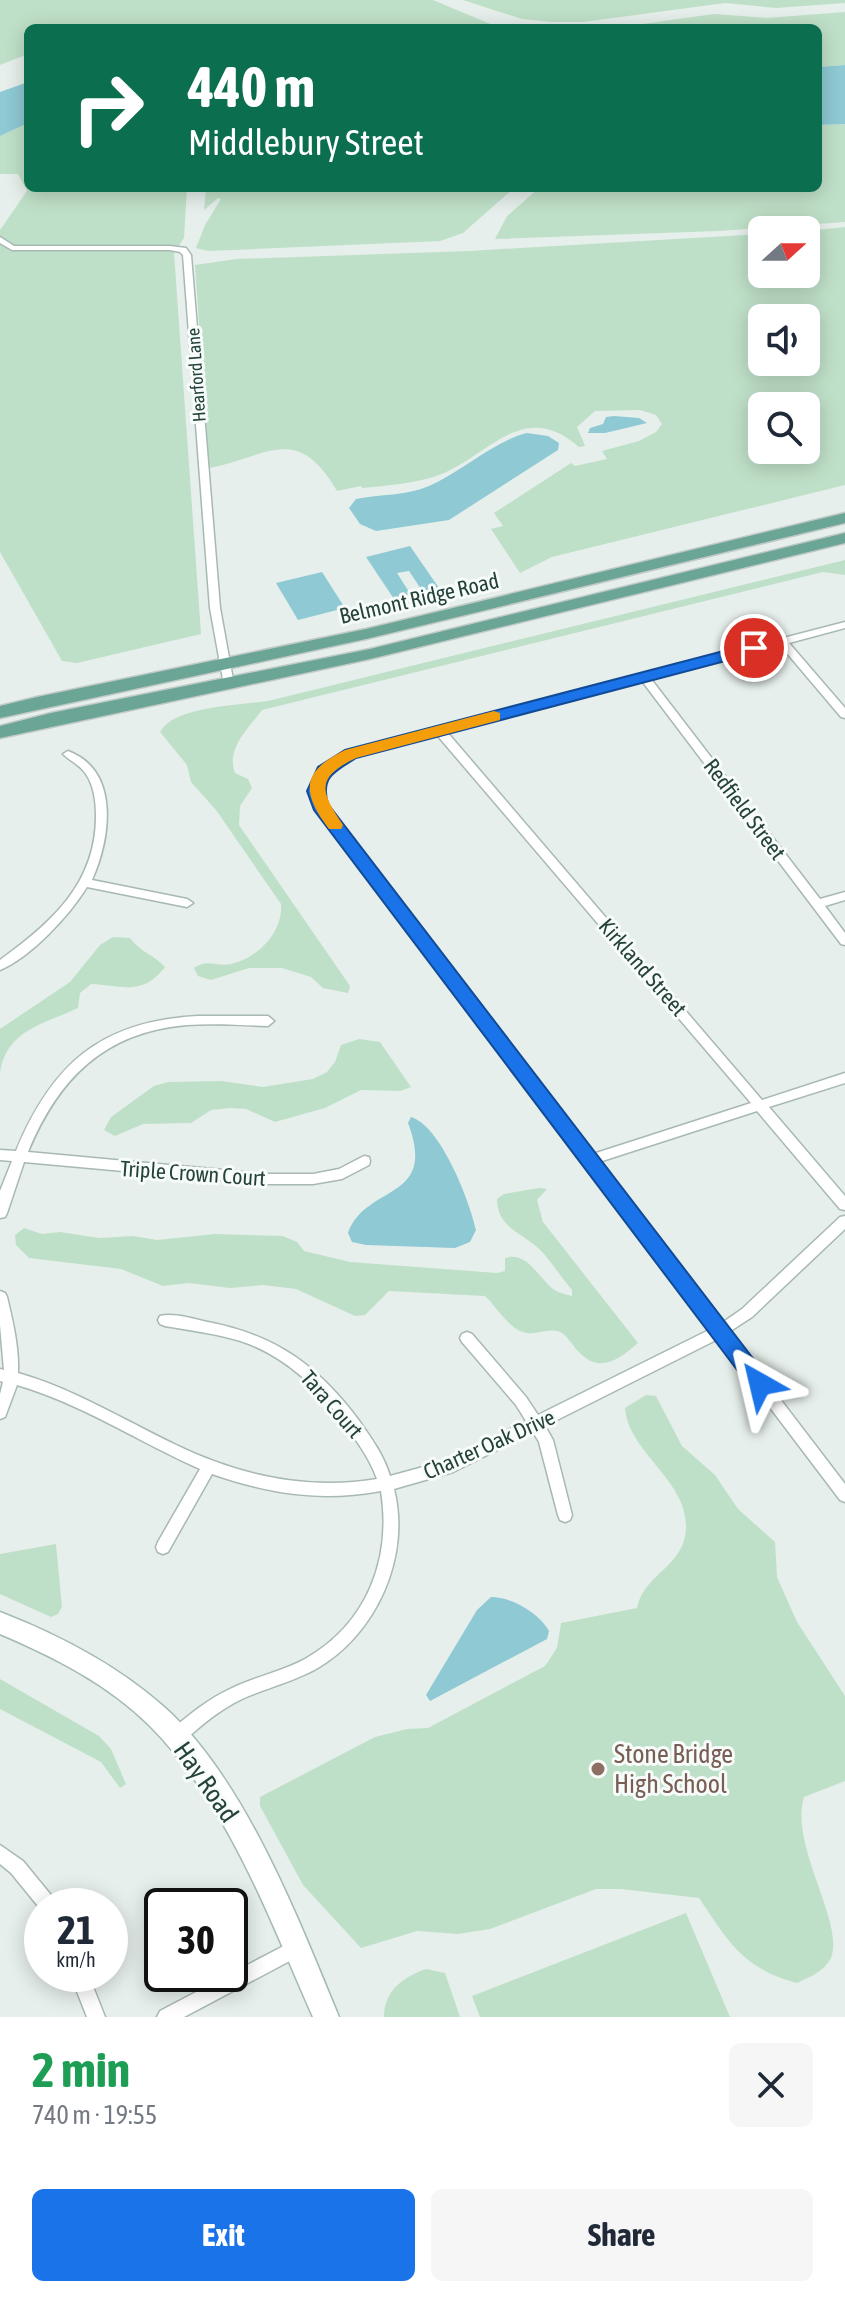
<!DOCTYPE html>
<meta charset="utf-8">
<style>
:root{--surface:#fff;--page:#f6f6f7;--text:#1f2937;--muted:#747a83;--accent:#1a73e8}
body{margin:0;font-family:"Asap Condensed",sans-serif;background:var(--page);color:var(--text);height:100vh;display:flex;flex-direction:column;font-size:30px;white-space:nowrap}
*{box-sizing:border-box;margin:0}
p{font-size:26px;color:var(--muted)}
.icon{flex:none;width:44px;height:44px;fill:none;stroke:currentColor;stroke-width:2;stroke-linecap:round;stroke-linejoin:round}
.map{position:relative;height:2017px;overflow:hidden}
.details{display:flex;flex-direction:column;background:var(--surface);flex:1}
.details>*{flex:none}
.guide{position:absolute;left:24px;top:24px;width:798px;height:168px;border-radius:12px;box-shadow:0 4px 20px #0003;background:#0b6e4f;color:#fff;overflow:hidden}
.needle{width:52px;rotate:69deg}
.fabs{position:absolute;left:748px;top:216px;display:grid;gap:16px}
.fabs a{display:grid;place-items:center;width:72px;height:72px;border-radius:12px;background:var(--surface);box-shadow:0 4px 20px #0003;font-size:40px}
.speed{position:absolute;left:24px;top:1888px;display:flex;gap:16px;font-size:40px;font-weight:700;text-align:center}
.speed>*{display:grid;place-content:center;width:104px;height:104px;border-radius:50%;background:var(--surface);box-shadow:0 4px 20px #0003;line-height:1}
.speed small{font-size:20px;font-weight:400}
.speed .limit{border:4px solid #111;border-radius:12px;background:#fff;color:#111}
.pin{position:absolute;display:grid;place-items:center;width:68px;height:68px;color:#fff;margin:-34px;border:4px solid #fff;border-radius:50%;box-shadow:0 2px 8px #0007}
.me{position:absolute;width:88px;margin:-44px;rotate:323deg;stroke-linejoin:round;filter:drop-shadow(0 0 6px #0008)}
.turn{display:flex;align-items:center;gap:28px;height:168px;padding:0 32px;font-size:36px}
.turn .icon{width:104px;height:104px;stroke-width:2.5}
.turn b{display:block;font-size:56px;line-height:68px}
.round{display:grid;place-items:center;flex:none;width:84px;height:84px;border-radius:12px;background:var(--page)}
.overview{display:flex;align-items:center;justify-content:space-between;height:136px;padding:0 32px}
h1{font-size:48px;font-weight:700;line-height:60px;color:#1e9e55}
.primary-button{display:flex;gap:16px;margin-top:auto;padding:16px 32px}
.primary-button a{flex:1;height:92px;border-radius:12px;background:var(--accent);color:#fff;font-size:32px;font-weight:700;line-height:92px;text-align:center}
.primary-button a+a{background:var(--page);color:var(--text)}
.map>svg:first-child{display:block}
</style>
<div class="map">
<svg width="845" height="2017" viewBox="0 0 845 2017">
<rect width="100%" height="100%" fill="#e6efeb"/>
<path fill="#bfe0c8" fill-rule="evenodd" d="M0,0H433L500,28H28V54L0,65Z
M463,0H845V3L776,8L725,3L583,22H552L522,19Z
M845,12V65L818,67V28H614L714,14L767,18Z
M28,123V188H187L184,238L174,253L201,634L77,663L62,661L0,552V230L27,191L18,174H0V136Z
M845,124V222L719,231L495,239L507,216L539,188H818V125Z
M206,188H514L463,233L440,241L208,251L196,248L205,225L221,199L218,198L204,210Z
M845,227V485L552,557L520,573L491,529L503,526L494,513L571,463L575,466L607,459L602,451L639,441L656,432L662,424L656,415L640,410L595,411L577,427L585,446L579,447C520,395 485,463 430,478C408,484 384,486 362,488L361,486L337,491C297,422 267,457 209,468L195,265L237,259L469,251L762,234V274H806V231ZM806,318V362H762V318ZM762,406H806V450H762Z
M845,560V575L823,572L262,710C248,729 226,748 235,773L248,779L252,788L240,806L239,825L350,986L348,993L323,988L311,977L282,968H249L211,980L198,976L194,968C208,958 216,967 231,964C258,958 283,932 281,904L216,810L191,782L187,765L160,732C173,706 241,705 268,701Z
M113,937L130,938C140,952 153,954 165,967C142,997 121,985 91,984L80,993L78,1008C44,1024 6,1030 0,1073V1029L70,982L100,945Z
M359,1039L380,1042L411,1087L400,1091L361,1090L325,1108L275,1122L246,1109L230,1108L211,1110L191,1123L143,1124L115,1136L104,1130L111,1117L154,1086L168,1082L221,1081L263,1087L313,1079L327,1072L335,1062L341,1045Z
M539,1188L547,1189L537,1200L543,1222L638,1343C620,1359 600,1374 580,1353C574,1348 570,1339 563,1334C553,1326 538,1335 527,1333C510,1331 497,1307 485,1296L389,1291L365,1315L355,1316L296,1289L263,1285L230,1288L189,1283L163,1286L121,1269L29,1258L16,1245L15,1235L24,1228L42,1234L60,1232L99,1238L133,1236L157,1240L215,1234L283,1236L297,1242L304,1251L350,1262L497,1273L505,1271V1258C527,1251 538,1277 553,1289C558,1293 565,1294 572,1296V1290C562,1278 554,1266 544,1254C527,1234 497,1230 497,1199L504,1194Z
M646,1395L656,1396L682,1446L715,1475L738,1509L775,1542L777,1577L797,1622L845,1696V1781L804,1797C789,1845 845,1923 831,1958C824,1972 809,1977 797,1983C742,1968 729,1942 699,1898L621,1889H596L490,1929L458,1934L417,1931L361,1948L303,1885L260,1806V1797L375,1737L407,1729L428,1728L545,1666L557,1648L561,1623L637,1608C643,1574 686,1566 686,1527C687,1480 628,1452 625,1408Z
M56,1544L62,1607L58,1614L51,1617L0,1594V1554Z
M0,1679L99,1736L111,1749L126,1784L120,1788L101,1762L0,1709Z
M686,1913L730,2017H480L472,1996Z
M426,1969L445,1973L460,2017H384C384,1991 403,1977 426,1969Z"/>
<path fill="#8ec9d4" d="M845,65V124L818,125V67Z
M28,82V123L0,136V92Z
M614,416L639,418L647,423L605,433H588L590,428L603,424L606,417Z
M527,433L548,436L559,443L558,450L449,520L376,531L360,524L349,508L356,499C380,494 406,496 429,486C461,472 496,440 527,433Z
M410,546L439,588L423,592L409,571L397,573L411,595L394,599L366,557Z
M322,572L345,608L298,620L276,583Z
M411,1117C441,1126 470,1202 476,1230L470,1242L455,1248L366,1245L352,1242L348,1233C366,1183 438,1202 408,1123Z
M491,1597C512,1597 539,1613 549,1631L547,1639L430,1701L426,1695L477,1610Z"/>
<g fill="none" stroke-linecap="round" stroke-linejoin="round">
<defs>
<path id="street" d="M0,237L14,246H170L186,248L191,255L220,608L234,685L233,687L229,688L224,685L210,608L183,255L180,252L170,250H12L0,243Z
M845,622V628L789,643L845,708V718L841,717L780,645L651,679L820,899L845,892V900L825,906L845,933V945L841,944L642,681L447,732L762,1100L845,1073V1083L769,1107L845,1196V1210L840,1209L757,1111L599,1162L722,1323L742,1309L840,1217L845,1216V1229L752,1317L729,1332L845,1484V1502L840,1500L718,1339L545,1426L553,1440L572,1515L570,1520L565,1522L560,1520L558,1515L539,1442L533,1432L453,1472L394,1489C411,1556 377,1634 316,1669C293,1682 266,1688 242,1699C219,1710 200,1726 182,1743L176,1745L170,1743L168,1737L170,1731C189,1715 208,1699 230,1689C254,1677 281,1672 305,1659C367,1624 392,1559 381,1491C320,1502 270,1494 212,1474L168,1552L163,1554L158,1552L156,1547L158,1542L200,1469C139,1442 82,1404 17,1385L5,1417L0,1419V1394L3,1382L0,1381V1369L4,1370L0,1325V1291L5,1293L7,1297C13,1322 19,1347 18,1373C74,1389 122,1419 174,1444C238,1475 306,1491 377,1479C370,1459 358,1443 346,1426C321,1391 289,1360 249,1344C222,1334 193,1331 165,1326L160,1324L158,1320L160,1316C173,1313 190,1318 203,1321C274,1334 317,1364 360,1422C372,1439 384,1456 390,1476L445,1461L526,1421L516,1405L462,1342L460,1338L462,1334L467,1332L472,1334L526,1397L538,1415L711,1329L316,809C303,780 321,763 346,752ZM437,735L751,1103L593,1154L325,805C311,763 359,755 389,747C405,743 421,739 437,735Z
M68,751C121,771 110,839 92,880L187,899L193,903L187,907L87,887C69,916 31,957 0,970V960C51,923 96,884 96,816C96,802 94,786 86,774C80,765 70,761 63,754Z
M198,1016H268L274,1021L268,1026C241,1025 214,1023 187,1025C104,1032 58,1079 28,1152L266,1174H313L339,1169L364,1156L369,1157L370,1161L369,1165L342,1179L313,1184H266L24,1162L7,1213L5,1217L0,1218V1191L12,1161L0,1160V1150L16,1151C52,1064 101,1021 198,1016Z
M0,1845L23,1861L55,1900L57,1906H42V1911L11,1873L0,1864Z
M295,1940L301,1943L304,1949L301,1955L184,2017H157L160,2011Z
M70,1974H88L105,2017H87Z"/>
<path id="secondary" d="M0,1612C59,1635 115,1664 163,1706C244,1777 298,1918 339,2017H313C268,1916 229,1806 150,1726C108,1684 54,1657 0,1634Z"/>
<path id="primary" d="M845,513V523L366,639L0,718V706L37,697L366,629Z
M845,533V543L370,659L0,738V726L51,713L370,649Z"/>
</defs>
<use href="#street" stroke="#a8b8b2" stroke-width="3"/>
<use href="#secondary" stroke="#a4bbb3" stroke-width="3"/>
<use href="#primary" stroke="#c2cac8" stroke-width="3"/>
<use href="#street" fill="#fff" fill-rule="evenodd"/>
<use href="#secondary" fill="#fff" fill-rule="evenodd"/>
<use href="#primary" fill="#6aa596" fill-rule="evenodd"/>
</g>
<path fill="#1a73e8" stroke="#114b97" stroke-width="2" d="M754,643L762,648L760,652L356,758C335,771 320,777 328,804L768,1378L771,1384L768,1391L760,1393L753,1391L314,810L307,791L318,767L345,750Z"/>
<path fill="#f59e0b" d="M494,711L500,713V720L356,758C314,778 321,792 343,825L341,829H329C302,793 300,772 345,750Z"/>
<circle fill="#8d6e63" stroke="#f7fbf9" stroke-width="3" cx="598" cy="1769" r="8"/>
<g text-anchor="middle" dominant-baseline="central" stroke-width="6" stroke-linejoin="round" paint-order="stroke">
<g font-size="18" fill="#24423a" stroke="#f7fbf9">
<text transform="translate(196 375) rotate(-94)">Hearford Lane</text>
</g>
<g font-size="22" fill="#24423a" stroke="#f7fbf9">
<text transform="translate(419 598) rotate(-13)">Belmont Ridge Road</text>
<text transform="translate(745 809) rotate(53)">Redfield Street</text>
<text transform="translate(643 967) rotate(49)">Kirkland Street</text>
<text transform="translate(193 1173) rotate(4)">Triple Crown Court</text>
<text transform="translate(332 1404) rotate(49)">Tara Court</text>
<text transform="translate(489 1444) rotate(-24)">Charter Oak Drive</text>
</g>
<g font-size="26" fill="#785e54" stroke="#f7fbf9" text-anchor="start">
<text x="614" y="1754">Stone Bridge<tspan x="614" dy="30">High School</tspan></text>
</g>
<g font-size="26" fill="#24423a" stroke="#f7fbf9">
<text transform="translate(206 1782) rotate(55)">Hay Road</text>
</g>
</g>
</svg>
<div class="fabs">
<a><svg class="needle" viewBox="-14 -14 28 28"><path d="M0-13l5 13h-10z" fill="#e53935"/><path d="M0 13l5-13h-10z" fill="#747a83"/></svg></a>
<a><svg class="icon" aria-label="sound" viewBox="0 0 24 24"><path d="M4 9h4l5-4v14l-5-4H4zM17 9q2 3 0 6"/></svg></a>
<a><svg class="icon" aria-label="search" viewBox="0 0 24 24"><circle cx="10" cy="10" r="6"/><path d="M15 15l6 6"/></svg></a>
</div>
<div class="speed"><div>21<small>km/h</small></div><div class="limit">30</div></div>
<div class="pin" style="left:754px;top:648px;background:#d93025"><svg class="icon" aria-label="arrive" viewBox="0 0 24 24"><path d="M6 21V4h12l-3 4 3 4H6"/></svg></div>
<svg class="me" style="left:760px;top:1384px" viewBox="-20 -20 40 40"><path d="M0-17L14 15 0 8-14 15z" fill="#1a73e8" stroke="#fff" stroke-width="4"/></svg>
<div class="guide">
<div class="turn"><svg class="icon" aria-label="right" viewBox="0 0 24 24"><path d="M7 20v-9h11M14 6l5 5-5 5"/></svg><div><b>440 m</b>Middlebury Street</div></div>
</div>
</div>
<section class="details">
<div class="overview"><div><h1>2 min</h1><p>740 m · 19:55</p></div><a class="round"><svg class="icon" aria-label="close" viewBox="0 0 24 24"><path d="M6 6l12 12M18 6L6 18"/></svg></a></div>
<div class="primary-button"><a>Exit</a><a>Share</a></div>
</section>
